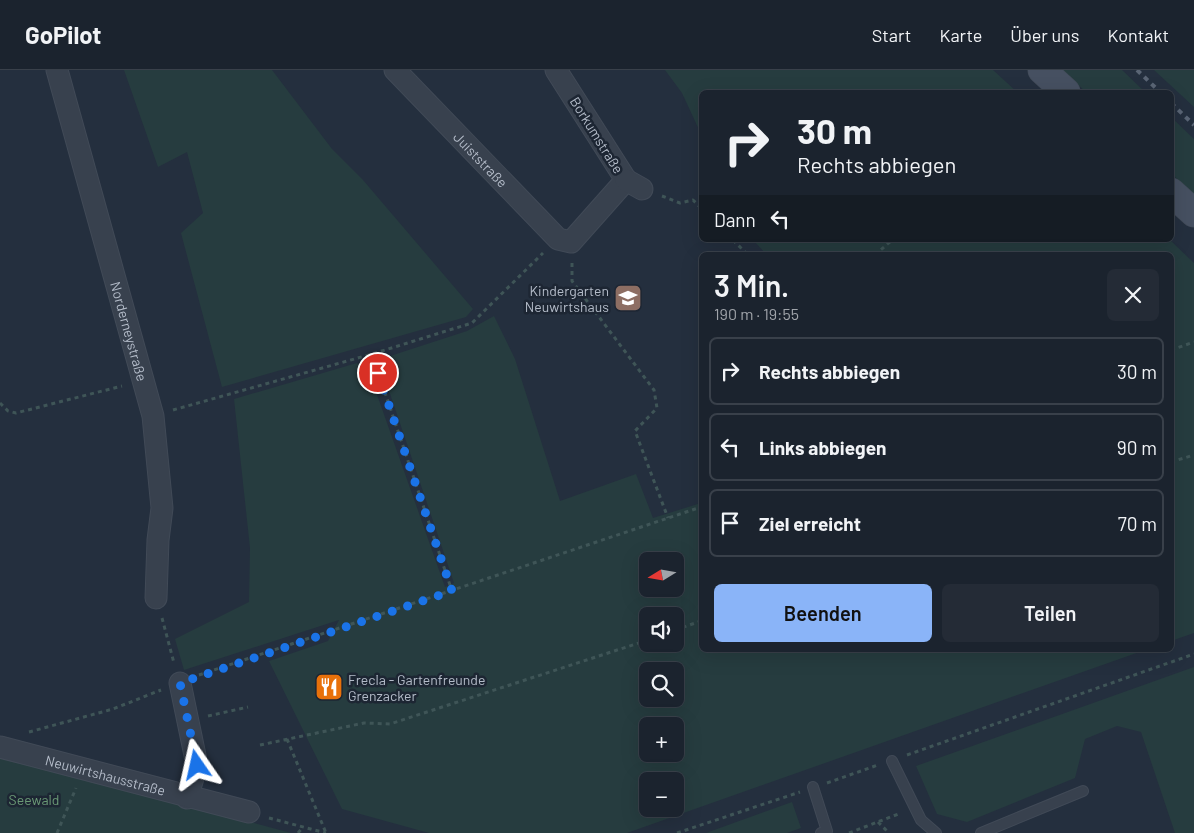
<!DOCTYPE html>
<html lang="de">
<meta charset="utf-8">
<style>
:root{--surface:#1b232e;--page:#242b36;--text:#f1f3f6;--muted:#a0a4aa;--line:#39404a;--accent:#8ab4f8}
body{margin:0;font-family:Barlow,sans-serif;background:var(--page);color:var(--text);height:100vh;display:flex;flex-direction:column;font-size:19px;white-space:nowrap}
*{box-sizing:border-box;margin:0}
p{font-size:16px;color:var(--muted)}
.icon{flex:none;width:28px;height:28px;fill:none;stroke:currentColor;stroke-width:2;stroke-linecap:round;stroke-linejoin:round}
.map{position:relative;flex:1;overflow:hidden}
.details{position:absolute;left:699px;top:182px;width:475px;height:400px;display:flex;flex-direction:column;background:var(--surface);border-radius:8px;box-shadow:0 5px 20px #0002,0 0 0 1px var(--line)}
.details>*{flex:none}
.guide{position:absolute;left:699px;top:20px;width:475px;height:152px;border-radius:8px;box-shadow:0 5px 20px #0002,0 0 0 1px var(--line);background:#1b232e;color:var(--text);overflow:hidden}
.needle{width:32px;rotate:259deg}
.tools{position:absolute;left:639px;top:482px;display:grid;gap:10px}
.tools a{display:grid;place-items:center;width:45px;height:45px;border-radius:8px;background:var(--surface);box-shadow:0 5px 20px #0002,0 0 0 1px var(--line);font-size:25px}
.pin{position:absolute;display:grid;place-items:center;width:42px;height:42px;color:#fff;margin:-21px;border:2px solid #fff;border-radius:50%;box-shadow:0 1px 5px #0007}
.me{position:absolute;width:55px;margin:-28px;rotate:349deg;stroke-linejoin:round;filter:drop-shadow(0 0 4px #0008)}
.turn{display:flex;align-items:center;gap:18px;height:105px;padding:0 15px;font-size:22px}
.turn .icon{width:65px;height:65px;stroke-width:2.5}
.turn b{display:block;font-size:35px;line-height:42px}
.then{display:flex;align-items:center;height:48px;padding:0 15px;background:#0003;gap:10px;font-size:19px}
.round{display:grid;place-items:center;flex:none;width:52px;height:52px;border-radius:8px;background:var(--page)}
.headline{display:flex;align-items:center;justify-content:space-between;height:85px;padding:0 15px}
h1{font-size:30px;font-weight:600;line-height:38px}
.primary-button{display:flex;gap:10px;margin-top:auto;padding:10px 15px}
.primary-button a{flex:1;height:58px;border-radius:8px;background:var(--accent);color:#111;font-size:20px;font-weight:600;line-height:58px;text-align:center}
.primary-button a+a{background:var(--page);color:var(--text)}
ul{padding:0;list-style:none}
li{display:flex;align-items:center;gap:15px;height:68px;margin:0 10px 8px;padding:0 5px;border:2px solid var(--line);border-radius:8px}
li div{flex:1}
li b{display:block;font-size:19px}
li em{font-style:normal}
header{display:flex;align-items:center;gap:30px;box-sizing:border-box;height:70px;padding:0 25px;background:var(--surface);border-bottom:1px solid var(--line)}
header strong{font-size:24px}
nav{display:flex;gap:28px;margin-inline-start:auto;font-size:18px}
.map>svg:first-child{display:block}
</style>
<header>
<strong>GoPilot</strong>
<nav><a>Start</a><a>Karte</a><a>Über uns</a><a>Kontakt</a></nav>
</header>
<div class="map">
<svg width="1194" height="763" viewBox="0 0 1194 763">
<rect width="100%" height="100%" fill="#242f3e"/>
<path fill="#263c3f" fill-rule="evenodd" d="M124,0H272L332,79L363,110L473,239L466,247L222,317L181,163L203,143L187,82L158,97Z
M665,0H993L1017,22H701V64L682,23Z
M1062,0H1122L1145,22H1086Z
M1154,0H1194V37Z
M1171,47L1194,69V125L1171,103Z
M753,170H1170L1194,193V563L1171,571V185H767Z
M494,246L515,289L560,431L636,404L653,448L701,433V580H1145L627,763H429L342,739L269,591L328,571L339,550L184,600L175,569L249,532L250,478L234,329L357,293L369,302L445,517L454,513L381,297L387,287L467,261ZM648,491H675V519H648ZM648,546H675V574H648ZM648,601H675V629H648ZM648,656H675V684H648ZM648,711H675V739H648Z
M1194,597V763H1175L1141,662L1117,656L1085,669L1075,708L967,752L937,744L916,696Z
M0,685L291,763H0Z
M792,732L801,758L787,763H706Z"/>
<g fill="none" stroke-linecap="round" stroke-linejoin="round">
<defs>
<path id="lane" d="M892,691L921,750L936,763
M813,717L827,761L821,763
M981,763L1083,721"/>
<g id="street">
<path id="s1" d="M57,0L153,346L162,438L158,470L156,528"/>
<path id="s2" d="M395,0L558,169L571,172L626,110L556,0"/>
<path d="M626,110L642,119"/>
<path d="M180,613L197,695L187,728"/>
<path id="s3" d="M0,677L249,742"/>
</g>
<path id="secondary" d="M1042,0L1066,22
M1171,122L1194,143"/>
</defs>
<use href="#lane" stroke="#414a57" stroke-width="12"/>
<use href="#street" stroke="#414a57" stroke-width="23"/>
<use href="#secondary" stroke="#414a57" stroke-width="29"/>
<path stroke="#3f5557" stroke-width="3" stroke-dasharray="4 4" stroke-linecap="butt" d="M662,126L680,133L693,130L701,138
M733,170L748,185
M875,185L892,170
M572,193V211L654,320L657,338L635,361L668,448
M1171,280L1194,272
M372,284L452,521
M0,333L8,341L16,343L122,316
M173,340L372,284L472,253L543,183
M1171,392L1194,385
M162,548L174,593
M675,560L701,551
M199,605L701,437
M208,646L248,637
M29,662L113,639L161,620
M287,669L326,763
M260,675L364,653L390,654L648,570
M907,685L1194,584
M827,713L878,695
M269,748L326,763
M878,752L889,763
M57,763L76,718
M298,763L303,757
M677,763L800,722
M849,763L901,743"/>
<use href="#lane" stroke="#38414e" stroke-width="10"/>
<use href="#street" stroke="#38414e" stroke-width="21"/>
<use href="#secondary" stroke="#465061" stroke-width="28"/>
<path stroke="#5a6575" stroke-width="4" stroke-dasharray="5 5" stroke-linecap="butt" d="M1137,0L1160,22
M1171,33L1194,55"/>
</g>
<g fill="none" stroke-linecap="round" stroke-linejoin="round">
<path stroke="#1a73e8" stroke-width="9" stroke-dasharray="0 16.2" d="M197,695L180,613L452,521L378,303"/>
</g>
<defs>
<symbol id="school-square" viewBox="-11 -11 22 22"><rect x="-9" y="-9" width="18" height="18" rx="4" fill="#8d6e63" stroke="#1d2633"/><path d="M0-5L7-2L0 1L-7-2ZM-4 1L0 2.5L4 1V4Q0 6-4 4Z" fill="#fff"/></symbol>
<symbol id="restaurant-square" viewBox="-11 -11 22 22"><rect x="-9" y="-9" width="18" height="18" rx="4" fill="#e8710a" stroke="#1d2633"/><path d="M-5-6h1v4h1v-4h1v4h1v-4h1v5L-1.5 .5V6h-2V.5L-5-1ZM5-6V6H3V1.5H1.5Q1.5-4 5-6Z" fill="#fff"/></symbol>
</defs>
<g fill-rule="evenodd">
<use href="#school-square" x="612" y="212" width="32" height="32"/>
<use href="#restaurant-square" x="313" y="601" width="32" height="32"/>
</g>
<g text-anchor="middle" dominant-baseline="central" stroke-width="5" stroke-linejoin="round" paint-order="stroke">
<g font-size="14" fill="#b4bcc9" stroke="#1d2633">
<text transform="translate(597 65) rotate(58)">Borkumstraße</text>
<text stroke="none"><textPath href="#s2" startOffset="124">Juiststraße</textPath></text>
<text stroke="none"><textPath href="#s1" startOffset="271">Norderneystraße</textPath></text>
<text stroke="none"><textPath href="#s3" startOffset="109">Neuwirtshausstraße</textPath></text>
</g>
<g font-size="14" fill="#b4bcc9" stroke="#1d2633" text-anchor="end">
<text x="609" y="220">Kindergarten<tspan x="609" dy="16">Neuwirtshaus</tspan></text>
<text x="348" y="609" text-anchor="start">Frecla - Gartenfreunde<tspan x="348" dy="16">Grenzacker</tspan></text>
</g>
<g font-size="14" fill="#6b9a76" stroke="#1d2633">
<text x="34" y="729">Seewald</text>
</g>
</g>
</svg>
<div class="tools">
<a><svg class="needle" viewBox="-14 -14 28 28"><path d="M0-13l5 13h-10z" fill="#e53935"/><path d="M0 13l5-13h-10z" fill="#a0a4aa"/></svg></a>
<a><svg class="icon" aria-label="sound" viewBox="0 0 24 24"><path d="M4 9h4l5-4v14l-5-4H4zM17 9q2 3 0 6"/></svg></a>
<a><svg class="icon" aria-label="search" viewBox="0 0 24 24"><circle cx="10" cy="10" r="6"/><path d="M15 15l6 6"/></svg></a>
<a>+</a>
<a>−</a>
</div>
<div class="pin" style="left:378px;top:303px;background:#d93025"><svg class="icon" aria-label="arrive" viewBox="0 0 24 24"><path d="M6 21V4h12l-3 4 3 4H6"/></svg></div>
<svg class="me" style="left:197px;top:695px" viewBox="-20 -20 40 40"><path d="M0-17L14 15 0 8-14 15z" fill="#1a73e8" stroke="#fff" stroke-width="4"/></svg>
<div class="guide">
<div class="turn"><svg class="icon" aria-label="right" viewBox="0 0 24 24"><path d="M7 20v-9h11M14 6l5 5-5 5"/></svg><div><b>30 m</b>Rechts abbiegen</div></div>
<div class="then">Dann<svg class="icon" aria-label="left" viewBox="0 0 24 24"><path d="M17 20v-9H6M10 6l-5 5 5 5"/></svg></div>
</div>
<section class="details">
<div class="headline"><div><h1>3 Min.</h1><p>190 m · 19:55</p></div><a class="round"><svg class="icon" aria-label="close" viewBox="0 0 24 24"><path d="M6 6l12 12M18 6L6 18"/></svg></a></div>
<ul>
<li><svg class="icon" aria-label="right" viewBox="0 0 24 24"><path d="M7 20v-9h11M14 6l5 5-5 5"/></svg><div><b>Rechts abbiegen</b></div><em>30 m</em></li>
<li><svg class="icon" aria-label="left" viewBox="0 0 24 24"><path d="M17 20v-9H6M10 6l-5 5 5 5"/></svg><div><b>Links abbiegen</b></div><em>90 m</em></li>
<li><svg class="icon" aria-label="arrive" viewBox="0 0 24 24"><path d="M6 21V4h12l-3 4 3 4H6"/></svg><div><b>Ziel erreicht</b></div><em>70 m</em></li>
</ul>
<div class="primary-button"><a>Beenden</a><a>Teilen</a></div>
</section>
</div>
